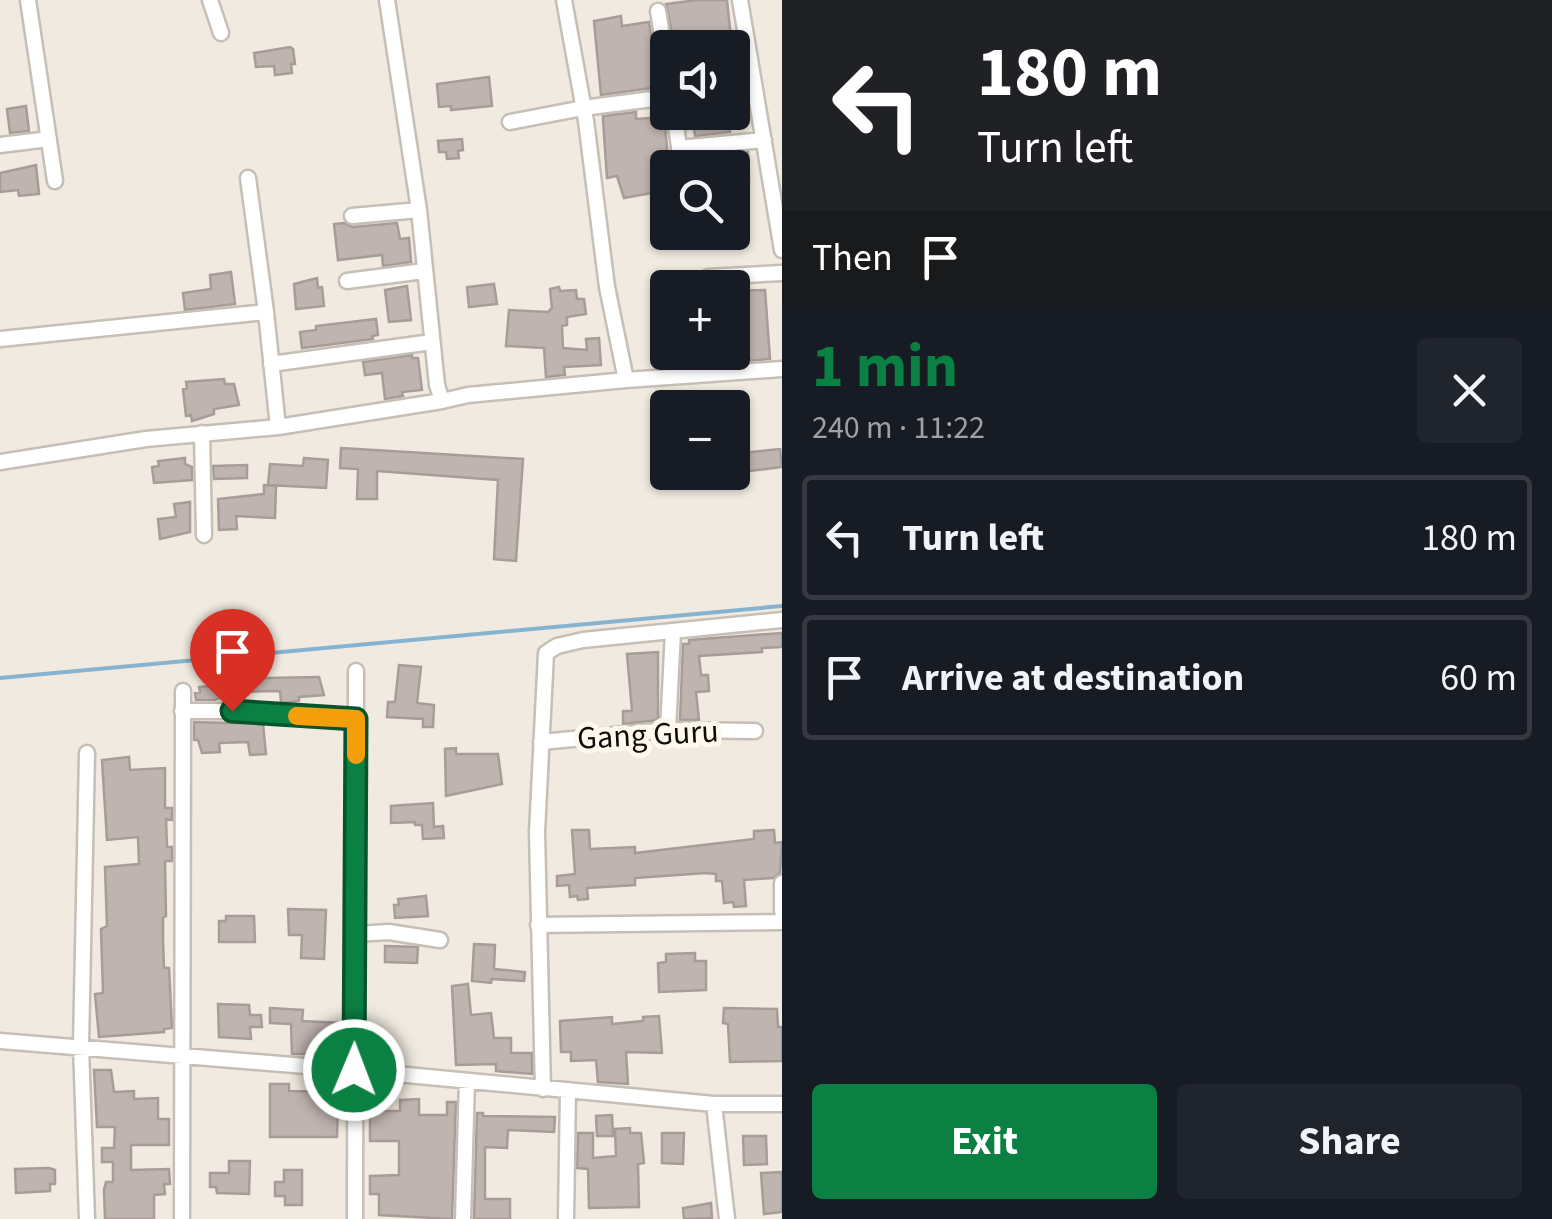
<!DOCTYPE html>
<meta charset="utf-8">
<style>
:root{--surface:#171b24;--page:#20242c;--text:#f1f3f6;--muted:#9ea1a6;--line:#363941;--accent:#0b8043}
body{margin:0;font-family:"Source Sans 3",sans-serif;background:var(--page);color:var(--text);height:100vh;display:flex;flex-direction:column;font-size:38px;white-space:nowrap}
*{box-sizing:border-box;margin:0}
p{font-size:32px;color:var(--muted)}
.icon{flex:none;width:55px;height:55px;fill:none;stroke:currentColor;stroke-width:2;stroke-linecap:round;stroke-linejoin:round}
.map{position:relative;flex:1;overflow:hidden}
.panel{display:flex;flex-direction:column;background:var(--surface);width:770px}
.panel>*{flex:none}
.top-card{background:#202124;color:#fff;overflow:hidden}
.buttons{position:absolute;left:650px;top:30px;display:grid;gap:20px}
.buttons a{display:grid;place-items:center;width:100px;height:100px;border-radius:10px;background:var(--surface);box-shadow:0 2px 8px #0004;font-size:50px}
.pin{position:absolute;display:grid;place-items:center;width:85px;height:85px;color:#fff;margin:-102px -42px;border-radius:50% 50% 50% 0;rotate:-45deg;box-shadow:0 0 10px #0007}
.pin .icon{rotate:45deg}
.me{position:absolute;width:110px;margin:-55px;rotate:1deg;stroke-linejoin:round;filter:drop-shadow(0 0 8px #0008)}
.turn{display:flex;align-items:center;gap:35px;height:210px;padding:0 30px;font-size:45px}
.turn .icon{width:130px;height:130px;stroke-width:2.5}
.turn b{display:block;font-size:70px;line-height:85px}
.then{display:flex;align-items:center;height:95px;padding:0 30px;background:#0003;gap:20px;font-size:38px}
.round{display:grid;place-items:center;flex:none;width:105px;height:105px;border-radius:10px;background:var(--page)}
.head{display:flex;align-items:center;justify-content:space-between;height:170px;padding:0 30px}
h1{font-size:60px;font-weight:700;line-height:75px;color:var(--accent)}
.action{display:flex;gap:20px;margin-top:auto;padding:20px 30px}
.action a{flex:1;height:115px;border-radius:10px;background:var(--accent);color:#fff;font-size:40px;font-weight:700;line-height:115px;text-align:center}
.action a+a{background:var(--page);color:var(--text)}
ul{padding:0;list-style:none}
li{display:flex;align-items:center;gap:30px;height:125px;margin:0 20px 15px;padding:0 10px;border:5px solid var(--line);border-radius:10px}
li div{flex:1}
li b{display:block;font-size:38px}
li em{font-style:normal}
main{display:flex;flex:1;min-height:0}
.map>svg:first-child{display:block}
</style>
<main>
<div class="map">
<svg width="782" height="1219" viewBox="0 0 782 1219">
<rect width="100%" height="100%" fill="#f0eae0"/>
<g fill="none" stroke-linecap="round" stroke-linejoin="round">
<path stroke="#86b4d0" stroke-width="4" d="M0,678L782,606"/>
</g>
<path fill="#c0b4b0" stroke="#a89c99" stroke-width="2.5" d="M697,0H727L732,48H675L666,4Z
M621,16L622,26L649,22L659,87L601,95L594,21Z
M290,47L293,49L295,64H291L292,73L275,75L274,66L256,67L254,53Z
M489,77L492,106L451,110V106L439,107L437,84Z
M739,88L743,122L729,124L730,132L695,136L694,128L687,129L685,112H732V89Z
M26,106L29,131L10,133L7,109Z
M636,112V119L664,117L669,168L668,190L624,198L617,176L607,178L603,120V116Z
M462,139L463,150L458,151L459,158L447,159L446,152H439L438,141Z
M748,152L749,181L734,183L732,168H695L693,157Z
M36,165L39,194L19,196L18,190L0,192V173Z
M344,223L353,227L397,223L400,239L409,238L411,262L383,266L382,255L338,260L334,224Z
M231,272L235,304L185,310L183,293L211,289L210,275Z
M317,278L318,288L322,287L324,306L296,309L294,284Z
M494,284L497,304L469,307L467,287Z
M407,286L411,320L389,322L385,290Z
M559,287L560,291L576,290L577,299H584L586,314L567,317V325L562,326L563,348L587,350L586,339L599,338L601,365L564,367L565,375L546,377L544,348L506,346L509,310L548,312L552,308L550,289Z
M765,290L770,359L743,361L741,347L734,348L733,291Z
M376,319L378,335L372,336L373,339L302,348L300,332L316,330V326Z
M412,355V358H418L422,390L402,392L403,396L385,399L382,373L365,375L363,362Z
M224,379L225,384H234L239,405L214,409V414L192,421L191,415L186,416L183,389L187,388L186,382Z
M341,448L523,459L516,561L494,559L498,480L377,471V499H357L358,469L340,468Z
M780,449L782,467L732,473V454Z
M185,458V464L192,467V480L154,483L152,467L159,466L158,461Z
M304,458L328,460L326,488L268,485L270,464L303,466Z
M247,465V478L214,479L213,466Z
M264,485L276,486L275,518L236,516L237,529L219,530L218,499L264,494Z
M190,502V532L160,539L158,519L176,517L174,504Z
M782,633V647L762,648V652L699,656L701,675H708L709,691L696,692L699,720H680L683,644H689V640Z
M658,652V720L623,724V711H632L627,654Z
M399,665L421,667L417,703L434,705L433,727H423V719L387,717L388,702H395Z
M263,667L265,678L319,677L324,695L299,697V701L281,703L280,691L229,692L228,677L247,676L246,668Z
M226,685V696L214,700H196L195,693L200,692L199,687Z
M194,722L263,724L266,754L250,755L248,742L219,743L220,752L202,753L198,740H194Z
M456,748V754H498L502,784L446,796L445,749Z
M129,757L130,770L165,768V808H172V820L166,819L167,847H172V861H165L166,916L163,918V940L164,968H169L172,1028L164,1029V1032L99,1037L95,994L103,993L101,929L107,926L105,867L139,864L138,837L107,840L102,760Z
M433,803L434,827L443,826L444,838L423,839L422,825H415V822L391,823V806Z
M572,830H589L590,849L635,847V853L754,839V831L774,830L775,843L782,842L780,873L773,878L744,880L746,906L734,907L733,902L724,903L722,881H716V874L706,873L635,878V885L587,888L588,899L578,900L577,896L570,897L569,885L557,886V876L575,874Z
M426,896L428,916L395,918L394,905H399L398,899Z
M288,909L326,910L324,959L301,958L302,935H289Z
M226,916H254L255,942H219V921H226Z
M474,944L495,945L494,969L525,972L524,981L492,979L491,983L472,981Z
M385,946L418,947L417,963L385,962Z
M695,953V961H706V990L659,992L658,963L666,962V954Z
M468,984L471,1015L491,1013L494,1038H511V1053H532V1074L496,1071V1064L456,1065L452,986Z
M218,1004L249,1005L250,1015H261L262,1027H250L251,1039L219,1037Z
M270,1008L303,1010L302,1021L342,1023L340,1054H292L291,1024L270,1023Z
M724,1008L777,1009L778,1027H782V1061L730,1062L728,1024L723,1023Z
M659,1016L662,1053L626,1052L628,1084L598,1082L596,1060L571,1061V1052H561L560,1021L612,1017V1024L643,1021V1017Z
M94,1070H111L114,1092L134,1091V1099L158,1098V1119H169V1145H131V1170L169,1169L170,1184H164L165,1194L154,1195V1219H105L104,1190L106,1182H113V1162H102V1148H114L115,1127H97Z
M270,1084H289V1091L344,1092V1104H338L337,1137H270Z
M419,1099V1115H447V1102H456L452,1219L379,1215V1194H370V1176L399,1175V1141H370V1111H400V1100Z
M477,1113H483V1116L555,1117L554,1132L508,1130L507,1148L485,1147V1199H510V1219H474Z
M612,1115L613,1136H597L596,1116Z
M630,1128V1133H641L644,1163L638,1164L639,1207L589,1208L588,1169L577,1168L578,1133H593V1158L616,1156L615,1129Z
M662,1133H684L683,1164L662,1163Z
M743,1136H766L767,1164L744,1165Z
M229,1161H250L249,1194L217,1193L216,1187H210V1173H229Z
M49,1168L55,1170V1184H50V1191L16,1193L15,1169Z
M284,1170H302V1205H285V1196H275V1182H284Z
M782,1172V1212L764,1214L761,1173Z
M711,1203L712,1218L684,1219L683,1208Z"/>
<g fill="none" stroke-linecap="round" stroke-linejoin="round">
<defs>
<path id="street" d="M28,0L55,181
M210,0L221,33
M387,0L419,210L437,385L442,401L468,395L626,380L782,369
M564,0L586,121L607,287L626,380
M740,0L782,250
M658,11L668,70
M674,112L682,168
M510,122L583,108L668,97
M0,145L49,139
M679,148L764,140
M248,178L266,312
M352,216L419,210
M708,277L782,273
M347,281L424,271
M0,339L266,312L278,427
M271,364L432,342
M202,433L204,535
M0,462L146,439L278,427L442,401
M182,711H232L356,719
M668,730L673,631
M541,742L668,730L755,731
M87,753L81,1046L87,1219
M782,883V911
M538,925L782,922
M355,934L389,932L440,940
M0,1041L354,1070L714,1104H782
M543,1089L537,832L546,653L557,646L583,640L782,620
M714,1104L727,1219
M182,1219L183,691
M355,1219L356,671
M463,1219L467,1081
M566,1219L568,1090"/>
</defs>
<use href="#street" stroke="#c5bfb5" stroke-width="19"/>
<use href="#street" stroke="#fff" stroke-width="14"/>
</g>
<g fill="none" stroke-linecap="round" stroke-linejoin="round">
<defs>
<path id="route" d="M232,711L356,719L354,1070"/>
</defs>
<use href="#route" stroke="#07532c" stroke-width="25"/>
<use href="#route" stroke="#0b8043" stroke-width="18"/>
<path stroke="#f59e0b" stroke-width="18" d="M297,716L356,719V755"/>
</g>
<g text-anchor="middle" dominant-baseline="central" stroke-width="10" stroke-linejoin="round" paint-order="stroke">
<g font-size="32" fill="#0e0c09" stroke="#fef8ed">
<text transform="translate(648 735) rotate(-3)">Gang Guru</text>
</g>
</g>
</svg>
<div class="buttons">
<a><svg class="icon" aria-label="sound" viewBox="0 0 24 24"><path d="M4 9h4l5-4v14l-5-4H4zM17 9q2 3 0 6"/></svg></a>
<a><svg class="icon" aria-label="search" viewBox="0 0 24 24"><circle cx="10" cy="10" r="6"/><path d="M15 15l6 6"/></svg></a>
<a>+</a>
<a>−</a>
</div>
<div class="pin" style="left:232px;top:711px;background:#d93025"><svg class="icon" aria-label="arrive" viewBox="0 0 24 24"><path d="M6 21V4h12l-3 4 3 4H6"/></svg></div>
<svg class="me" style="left:354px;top:1070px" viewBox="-20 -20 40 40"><circle r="17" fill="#0b8043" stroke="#fff" stroke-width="3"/><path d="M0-11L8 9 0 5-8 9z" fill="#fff"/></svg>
</div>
<section class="panel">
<div class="top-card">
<div class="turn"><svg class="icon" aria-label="left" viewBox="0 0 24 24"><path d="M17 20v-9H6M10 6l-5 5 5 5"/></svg><div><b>180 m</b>Turn left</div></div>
<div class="then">Then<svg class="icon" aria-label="arrive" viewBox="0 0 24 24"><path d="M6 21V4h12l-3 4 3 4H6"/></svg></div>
</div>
<div class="head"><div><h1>1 min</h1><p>240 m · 11:22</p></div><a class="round"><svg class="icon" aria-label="close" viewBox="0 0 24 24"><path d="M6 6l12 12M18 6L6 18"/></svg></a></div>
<ul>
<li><svg class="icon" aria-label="left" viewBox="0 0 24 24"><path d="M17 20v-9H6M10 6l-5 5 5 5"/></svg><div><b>Turn left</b></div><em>180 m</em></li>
<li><svg class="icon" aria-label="arrive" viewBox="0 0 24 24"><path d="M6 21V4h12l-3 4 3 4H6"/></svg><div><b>Arrive at destination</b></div><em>60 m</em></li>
</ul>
<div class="action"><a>Exit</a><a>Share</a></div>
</section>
</main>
